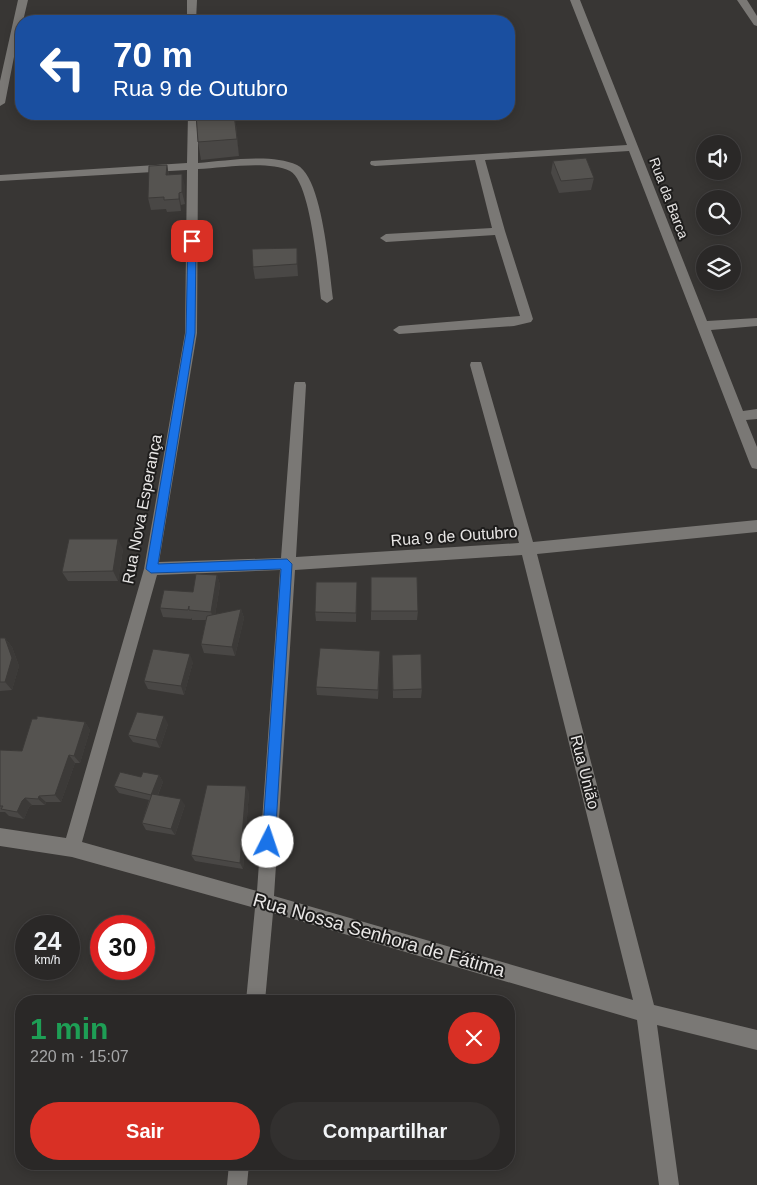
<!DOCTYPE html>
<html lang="pt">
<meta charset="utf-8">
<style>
:root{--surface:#2a2827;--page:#32302f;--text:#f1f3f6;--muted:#a5a6a7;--line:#464444;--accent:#d93025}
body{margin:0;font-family:Helvetica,sans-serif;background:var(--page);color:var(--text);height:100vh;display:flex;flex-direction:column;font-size:19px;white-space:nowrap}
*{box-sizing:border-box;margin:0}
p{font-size:16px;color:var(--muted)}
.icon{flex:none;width:28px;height:28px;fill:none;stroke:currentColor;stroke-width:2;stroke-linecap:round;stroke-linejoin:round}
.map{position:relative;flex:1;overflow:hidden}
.sheet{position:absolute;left:15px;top:995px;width:500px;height:175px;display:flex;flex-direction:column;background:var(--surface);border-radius:20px;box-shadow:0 2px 12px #0003,0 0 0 1px var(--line)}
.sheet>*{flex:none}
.hud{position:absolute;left:15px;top:15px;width:500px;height:105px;border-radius:20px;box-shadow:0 2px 12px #0003,0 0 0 1px var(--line);background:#1a4fa0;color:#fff;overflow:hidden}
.tools{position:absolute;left:696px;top:135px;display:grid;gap:10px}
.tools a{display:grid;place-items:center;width:45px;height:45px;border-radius:50%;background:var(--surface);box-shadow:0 2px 12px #0003,0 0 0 1px var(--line);font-size:25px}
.speed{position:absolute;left:15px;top:915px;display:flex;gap:10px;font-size:25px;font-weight:700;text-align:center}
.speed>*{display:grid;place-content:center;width:65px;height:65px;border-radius:50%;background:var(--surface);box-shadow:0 2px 12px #0003,0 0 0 1px var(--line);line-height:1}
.speed small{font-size:12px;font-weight:400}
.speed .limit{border:8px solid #d22;background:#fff;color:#111}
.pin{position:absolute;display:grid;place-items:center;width:42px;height:42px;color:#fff;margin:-21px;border-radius:10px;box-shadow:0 2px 8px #0006}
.me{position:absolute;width:55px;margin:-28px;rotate:4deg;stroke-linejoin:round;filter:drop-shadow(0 0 4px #0008)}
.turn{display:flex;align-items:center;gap:18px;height:105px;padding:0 15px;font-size:22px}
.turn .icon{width:65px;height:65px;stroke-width:2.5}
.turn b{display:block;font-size:35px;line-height:42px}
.round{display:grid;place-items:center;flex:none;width:52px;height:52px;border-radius:26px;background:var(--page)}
.headline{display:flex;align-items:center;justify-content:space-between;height:85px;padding:0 15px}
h1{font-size:30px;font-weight:700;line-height:38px;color:#1e9e55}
.primary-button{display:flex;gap:10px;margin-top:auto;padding:10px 15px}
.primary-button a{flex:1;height:58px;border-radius:30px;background:var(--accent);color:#fff;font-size:20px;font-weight:700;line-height:58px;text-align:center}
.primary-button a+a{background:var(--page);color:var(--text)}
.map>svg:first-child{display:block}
</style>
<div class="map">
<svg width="757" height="1185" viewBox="0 0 757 1185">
<rect width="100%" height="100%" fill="#383634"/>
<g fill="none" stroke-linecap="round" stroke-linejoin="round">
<path fill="#7a7875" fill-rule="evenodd" d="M18,0H28L23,21H21L5,103L0,106V81Z
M187,0H197L196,21H187Z
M570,0H580L707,321L757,318V326L711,330L743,411L757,409V419L746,420L757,447V469L752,468L750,464L629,151L485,160L505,231L533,319L531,322L514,326L399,334L393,330L399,326L520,316L495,235L386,242L380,238L386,234L492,228L475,160L375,166L371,165L370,163L371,161L627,145Z
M737,0H747L757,16V26L754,25Z
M188,114H198V163C226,161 271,153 297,165C323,178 329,271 333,299L327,303L321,299C318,274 311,182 290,171C268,160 222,168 198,169L197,333L159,562L281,558L294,385L295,382H305L306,385L296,557L519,543L470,365L471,362H481L482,365L533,542L757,520V532L537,554L654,1005L757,1030V1050L657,1025L679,1185H659L637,1020L273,913L265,1001H246L255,908L72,857L0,846V828L66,838L144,569L185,333L187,170L0,181V175L187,163ZM522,555L633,1000L274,896L295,570ZM280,570L257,891L82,842L157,575Z
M229,1164H249L247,1185H227Z"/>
</g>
<path fill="#494745" d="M196,114H235L239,156L201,160L198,142Z
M553,161L594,178L591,190L559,193L551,173Z
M167,165L169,175L185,186V204L181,205V211L167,212L166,209L151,210L148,198Z
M298,260V276L255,279L253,267Z
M123,549L118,581H68L62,572Z
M217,575L220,585L215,615L241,609L244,618L235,656L204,653L201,644L206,620H192V618L191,619L163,617L160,608L193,592Z
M371,577L418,611L417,620H371Z
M357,582L356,622L316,621L315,612Z
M0,638H5L12,647L19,666L12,690L0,691Z
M392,655L422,689L421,698H393Z
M380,660L378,699L317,695L316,687Z
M193,662L184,695L148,689L144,681Z
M85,722L90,730L80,763H75L61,802H46L45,805H32L29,807L24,819L9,816L5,812H0V750L22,751Z
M168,724L160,748L133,742L128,735Z
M159,775L163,782L158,795L185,805L175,835L146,830L142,823L149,800L119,793L114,786L141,777Z
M249,792L243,869L195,861L191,855Z"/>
<path fill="#3c3a38" d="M234,114H235L239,156L237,139Z
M167,165L169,177L166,175Z
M182,174L185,186V204L182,192Z
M179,193L181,205V211L179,199Z
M297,248L298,260V276L297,264Z
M118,539L123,549L118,581L113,571Z
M217,575L220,585L214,621L211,612Z
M241,609L244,618L235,656L232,647Z
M5,638L12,647L19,666L12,690L5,682Z
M190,654L193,662L184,695L181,686Z
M164,716L168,724L160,748L156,740Z
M85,722L90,730L80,763L74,756Z
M69,755L75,763L61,802L55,795Z
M159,775L163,782L155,801L151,795Z
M246,786L249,792L243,869L240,863Z
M39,796L46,802L45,805L38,799Z
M25,798L32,805L29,807L24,819L17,812L22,801Z
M181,799L185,805L175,835L171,829Z"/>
<path fill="#555350" stroke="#3c3a38" d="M196,114H234L237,139L198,142Z
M586,158L594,178L561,181L553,161Z
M167,165L166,175L182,174V192L179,193V199L164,200V197L148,198L149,166Z
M297,248V264L253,267L252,249Z
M69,539H118L113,571L62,572Z
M196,574L217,575L211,612L189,610V606L188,610L160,608L164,590L193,592Z
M371,577H417L418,611H371Z
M316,582H357L356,613L315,612Z
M241,609L232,647L201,644L207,616Z
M0,638H5L12,658L5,682H0Z
M320,648L380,651L378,690L316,687Z
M153,649L190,654L181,686L144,681Z
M421,654L422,689L393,690L392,655Z
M137,712L164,716L156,740L128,735Z
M37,716L85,722L74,756L69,755L55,795L39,796L38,799L25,798L22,801L17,812L1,809L3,806H0V750L22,751L32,719H37Z
M120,772L141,777L143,772L159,775L151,795L114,786Z
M207,785L246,786L240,863L191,855Z
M152,794L181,799L171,829L142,823Z"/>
<path fill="#1a73e8" stroke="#114b97" d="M192,238L196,241L195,333L158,564L287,559L292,564L275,842L273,847L268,849L264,847L262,842L281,569L151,573L146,569L186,333L188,241Z"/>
<g text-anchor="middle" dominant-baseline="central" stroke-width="4" stroke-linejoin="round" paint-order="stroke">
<g font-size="14" fill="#e8e6e5" stroke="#1e1d1c">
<text transform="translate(669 198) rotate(69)">Rua da Barca</text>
</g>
<g font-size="16" fill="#e8e6e5" stroke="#1e1d1c">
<text transform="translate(142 509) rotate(-79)">Rua Nova Esperança</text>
<text transform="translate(454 536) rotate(-4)">Rua 9 de Outubro</text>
<text transform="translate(585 772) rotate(76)">Rua União</text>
</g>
<g font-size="19" fill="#e8e6e5" stroke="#1e1d1c">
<text transform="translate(379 935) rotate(16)">Rua Nossa Senhora de Fátima</text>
</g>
</g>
</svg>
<div class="tools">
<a><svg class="icon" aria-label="sound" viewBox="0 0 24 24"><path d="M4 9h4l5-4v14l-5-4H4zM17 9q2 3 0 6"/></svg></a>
<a><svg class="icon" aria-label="search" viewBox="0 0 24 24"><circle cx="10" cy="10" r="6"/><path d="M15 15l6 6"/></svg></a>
<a><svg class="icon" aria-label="layers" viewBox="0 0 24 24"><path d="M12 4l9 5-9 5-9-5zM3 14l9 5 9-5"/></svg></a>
</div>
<div class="speed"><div>24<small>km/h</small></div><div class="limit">30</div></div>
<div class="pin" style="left:192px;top:241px;background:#d93025"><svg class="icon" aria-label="arrive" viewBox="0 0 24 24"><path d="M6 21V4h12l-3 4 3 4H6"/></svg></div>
<svg class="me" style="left:268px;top:842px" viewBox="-20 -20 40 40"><circle r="19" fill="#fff"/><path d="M0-13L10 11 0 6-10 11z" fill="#1a73e8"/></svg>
<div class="hud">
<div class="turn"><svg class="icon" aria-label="left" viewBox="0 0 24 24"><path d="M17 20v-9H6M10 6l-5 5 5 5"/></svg><div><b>70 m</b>Rua 9 de Outubro</div></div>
</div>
<section class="sheet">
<div class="headline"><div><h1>1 min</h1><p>220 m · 15:07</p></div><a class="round" style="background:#d93025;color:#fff"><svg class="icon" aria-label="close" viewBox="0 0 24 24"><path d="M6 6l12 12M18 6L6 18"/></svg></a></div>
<div class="primary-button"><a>Sair</a><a>Compartilhar</a></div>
</section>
</div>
